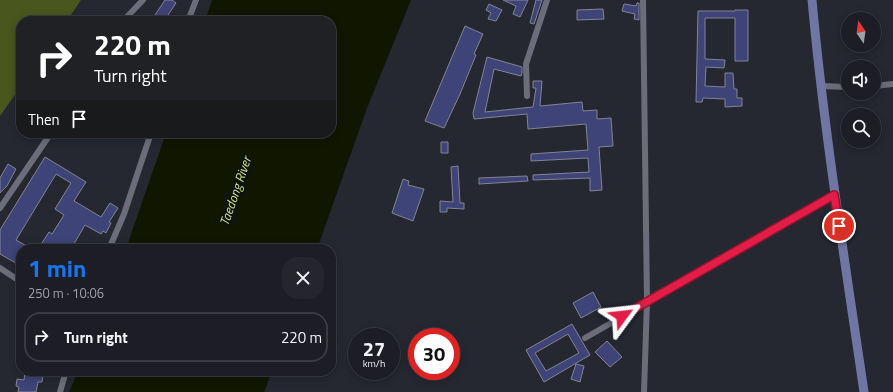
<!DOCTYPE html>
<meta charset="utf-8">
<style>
:root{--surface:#1c1d25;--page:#25262d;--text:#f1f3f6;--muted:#a0a2a7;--line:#3a3b42;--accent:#1a73e8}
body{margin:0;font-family:"Titillium Web",sans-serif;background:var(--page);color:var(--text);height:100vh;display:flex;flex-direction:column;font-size:15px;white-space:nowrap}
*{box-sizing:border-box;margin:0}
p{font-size:13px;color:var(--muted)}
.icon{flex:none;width:22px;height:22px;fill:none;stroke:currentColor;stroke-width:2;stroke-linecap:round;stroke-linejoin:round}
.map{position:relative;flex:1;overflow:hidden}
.drawer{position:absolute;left:16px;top:244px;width:320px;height:132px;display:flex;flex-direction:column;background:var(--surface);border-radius:16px;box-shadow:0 2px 10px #0003,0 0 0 1px var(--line)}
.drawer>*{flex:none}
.top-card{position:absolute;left:16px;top:16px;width:320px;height:122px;border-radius:16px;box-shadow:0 2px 10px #0003,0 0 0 1px var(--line);background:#202124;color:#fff;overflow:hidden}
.needle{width:26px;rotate:347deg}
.controls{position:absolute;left:841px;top:12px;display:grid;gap:8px}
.controls a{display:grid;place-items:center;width:40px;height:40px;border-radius:50%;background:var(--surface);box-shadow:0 2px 10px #0003,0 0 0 1px var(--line);font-size:20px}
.speed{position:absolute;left:348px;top:328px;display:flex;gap:8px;font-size:20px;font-weight:700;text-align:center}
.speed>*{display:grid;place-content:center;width:52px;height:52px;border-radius:50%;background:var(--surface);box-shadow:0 2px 10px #0003,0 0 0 1px var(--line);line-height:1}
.speed small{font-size:10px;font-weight:400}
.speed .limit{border:6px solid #d22;background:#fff;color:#111}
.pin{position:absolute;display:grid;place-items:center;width:34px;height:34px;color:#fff;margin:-17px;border:2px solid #fff;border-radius:50%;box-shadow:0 1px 4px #0007}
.me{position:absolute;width:44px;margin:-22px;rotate:60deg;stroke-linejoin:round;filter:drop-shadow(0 0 3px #0008)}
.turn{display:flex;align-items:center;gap:14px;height:84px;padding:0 12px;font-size:18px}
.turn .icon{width:52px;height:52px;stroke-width:2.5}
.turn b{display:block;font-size:28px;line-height:34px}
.then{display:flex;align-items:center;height:38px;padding:0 12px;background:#0003;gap:8px;font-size:15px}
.round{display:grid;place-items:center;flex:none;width:42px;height:42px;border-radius:16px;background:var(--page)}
.headline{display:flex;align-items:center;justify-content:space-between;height:68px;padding:0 12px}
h1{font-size:24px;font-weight:700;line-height:30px;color:var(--accent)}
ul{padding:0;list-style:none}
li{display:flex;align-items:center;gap:12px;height:50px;margin:0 8px 6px;padding:0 4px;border:2px solid var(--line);border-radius:16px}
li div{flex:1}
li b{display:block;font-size:15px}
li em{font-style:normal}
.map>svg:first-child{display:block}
</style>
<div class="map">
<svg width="893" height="392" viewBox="0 0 893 392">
<rect width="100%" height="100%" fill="#252731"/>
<path fill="#49561d" d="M0,0H81L67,21H21V86L0,116Z"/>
<path fill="#101600" d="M212,0H411L367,108L317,249H126L166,133H331V21H205Z
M78,371H272L264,392H69Z"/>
<path fill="#3e4378" stroke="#828591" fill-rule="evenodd" d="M165,0H172L176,3L164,21H151Z
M503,0H528L520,17L513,14L516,6Z
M536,0H542L534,24L530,23Z
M637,3H639V20L634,19L635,14L622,11L624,4L636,6Z
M489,4L502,10L496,21L488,19L491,13L486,10Z
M603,9L604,19L577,20V10Z
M735,10H748V61H735V18H705V59L725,60L724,68L706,67L705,86L725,87V73H733L734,89H737V98H742V106L725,107V99L703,98L702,102H696L698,11H735Z
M465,26L483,34L474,54L476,55L460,94L444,128L425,121Z
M487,57L522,67V73L521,76L494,69L485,112L533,107L536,88H533V81H542L540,106L582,102L583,111L597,110V119L611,118L613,146L599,147L602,190L590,191V178L533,180V175L589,172L588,158L531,161V154L588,150L586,124L528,129L527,114L474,119L473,113Z
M441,142H448V153H441Z
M45,157L86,182L74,201L101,217L110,203L118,208L109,222L111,223L106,233L103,231L101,234L85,225L71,249H38L49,232L52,234L64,215L55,209L71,183L56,174L16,240L32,249H21V266L0,254V230Z
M8,164L16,169L7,186L0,193V178Z
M458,166L460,203H464V209L447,208V212H440V201L453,202L451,167Z
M527,176L528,181L479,184V178Z
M403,179L409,181L408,185L424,189L413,221L392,213Z
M593,292L601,307L581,318L573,303Z
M572,324L590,355L544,382L526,350ZM568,334L579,353L546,371L535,353Z
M607,341L622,357L610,367L595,352Z
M576,364L584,366L580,382L571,379Z
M25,371L43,373L42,382H38L36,392H18L19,387L16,386L17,379L24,380Z"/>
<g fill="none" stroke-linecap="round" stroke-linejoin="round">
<path stroke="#6b6e7a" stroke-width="6" d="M643,0L647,301L644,392
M123,21L143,0
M188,21L196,0
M820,86L848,87
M874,86L893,84
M527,96L526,64L547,0
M0,208L51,133
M109,249L124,214L151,133
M0,268L21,282
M585,338L834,195
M60,392L66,371"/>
<path stroke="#7076a3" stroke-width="9" d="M812,0C824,131 845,262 864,392"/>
</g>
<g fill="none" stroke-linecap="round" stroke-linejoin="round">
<defs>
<path id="route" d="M622,316L834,195L839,226"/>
</defs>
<use href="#route" stroke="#92132f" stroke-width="10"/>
<use href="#route" stroke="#e11d48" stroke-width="7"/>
</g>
<g text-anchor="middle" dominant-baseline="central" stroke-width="3" stroke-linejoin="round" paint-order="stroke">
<g font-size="13" font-style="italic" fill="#cbe287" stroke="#0f1015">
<text transform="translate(235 191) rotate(-71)">Taedong River</text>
</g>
</g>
</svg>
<div class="controls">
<a><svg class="needle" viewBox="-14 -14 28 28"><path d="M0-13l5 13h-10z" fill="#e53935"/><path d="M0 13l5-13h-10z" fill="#a0a2a7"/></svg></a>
<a><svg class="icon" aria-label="sound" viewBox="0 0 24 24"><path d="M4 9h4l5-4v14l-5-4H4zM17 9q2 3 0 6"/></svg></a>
<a><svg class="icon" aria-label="search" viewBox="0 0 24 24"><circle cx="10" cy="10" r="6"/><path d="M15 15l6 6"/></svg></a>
</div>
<div class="speed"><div>27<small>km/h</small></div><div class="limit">30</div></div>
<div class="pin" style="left:839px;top:226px;background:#d93025"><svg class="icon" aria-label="arrive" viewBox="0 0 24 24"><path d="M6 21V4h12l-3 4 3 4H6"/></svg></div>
<svg class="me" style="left:622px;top:316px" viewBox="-20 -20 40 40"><path d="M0-17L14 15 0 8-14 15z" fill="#e11d48" stroke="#fff" stroke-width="4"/></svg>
<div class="top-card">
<div class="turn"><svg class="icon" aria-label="right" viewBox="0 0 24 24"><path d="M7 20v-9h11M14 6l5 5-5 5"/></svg><div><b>220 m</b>Turn right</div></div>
<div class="then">Then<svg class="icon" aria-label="arrive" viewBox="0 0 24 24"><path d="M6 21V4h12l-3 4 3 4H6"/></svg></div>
</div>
<section class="drawer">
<div class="headline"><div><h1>1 min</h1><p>250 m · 10:06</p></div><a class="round"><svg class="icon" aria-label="close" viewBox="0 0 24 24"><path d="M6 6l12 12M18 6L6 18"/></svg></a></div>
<ul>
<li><svg class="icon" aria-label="right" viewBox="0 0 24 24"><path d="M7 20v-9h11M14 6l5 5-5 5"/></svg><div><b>Turn right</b></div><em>220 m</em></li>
</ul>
</section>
</div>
